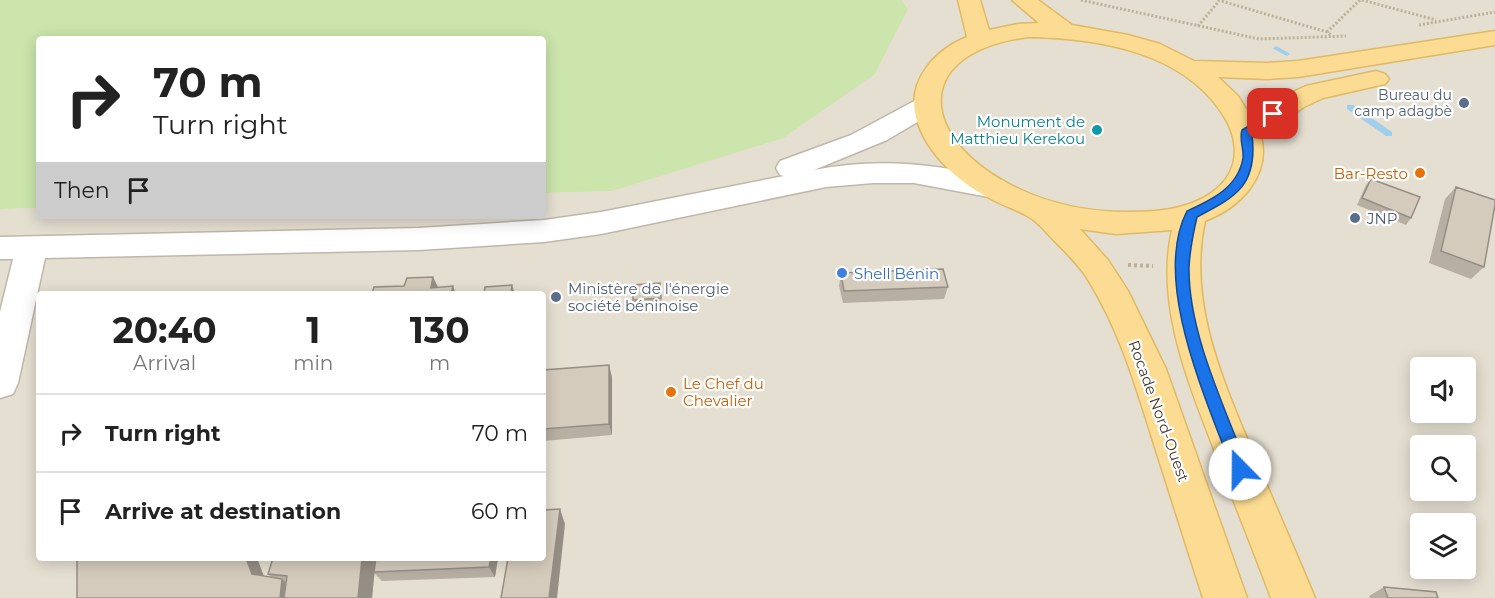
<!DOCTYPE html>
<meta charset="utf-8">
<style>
:root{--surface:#fff;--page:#f6f6f6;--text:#222;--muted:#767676;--line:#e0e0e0}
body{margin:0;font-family:Montserrat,sans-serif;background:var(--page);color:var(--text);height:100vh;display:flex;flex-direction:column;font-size:22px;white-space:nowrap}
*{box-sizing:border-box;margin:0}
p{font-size:20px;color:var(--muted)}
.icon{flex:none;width:33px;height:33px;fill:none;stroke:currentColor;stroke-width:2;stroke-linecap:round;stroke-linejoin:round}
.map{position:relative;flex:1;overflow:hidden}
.drawer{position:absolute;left:36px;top:291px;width:510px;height:270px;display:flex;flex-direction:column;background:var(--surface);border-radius:6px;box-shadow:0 3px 15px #0003}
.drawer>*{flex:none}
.hud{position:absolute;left:36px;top:36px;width:510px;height:183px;border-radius:6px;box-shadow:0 3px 15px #0003;background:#fff;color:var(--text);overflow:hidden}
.controls{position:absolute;left:1410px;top:357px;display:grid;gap:12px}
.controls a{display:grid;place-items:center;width:66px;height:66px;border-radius:6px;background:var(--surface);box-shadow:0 3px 15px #0003;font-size:30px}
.pin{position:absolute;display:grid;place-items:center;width:51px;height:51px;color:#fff;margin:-26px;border-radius:12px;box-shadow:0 3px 9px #0006}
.me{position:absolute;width:66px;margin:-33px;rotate:338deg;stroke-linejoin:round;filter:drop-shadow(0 0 4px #0008)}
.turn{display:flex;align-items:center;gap:21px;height:126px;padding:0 18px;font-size:27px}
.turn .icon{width:78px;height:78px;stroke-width:2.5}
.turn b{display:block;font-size:42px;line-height:51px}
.then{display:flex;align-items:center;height:57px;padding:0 18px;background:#0003;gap:12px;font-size:22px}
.eta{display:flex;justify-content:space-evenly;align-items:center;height:102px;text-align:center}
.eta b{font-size:36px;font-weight:700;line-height:42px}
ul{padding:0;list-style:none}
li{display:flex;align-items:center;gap:18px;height:78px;padding:0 18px;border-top:2px solid var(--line)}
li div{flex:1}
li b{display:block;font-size:22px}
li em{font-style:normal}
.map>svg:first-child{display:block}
</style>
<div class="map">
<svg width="1495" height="598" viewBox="0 0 1495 598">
<rect width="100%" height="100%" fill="#f1ede3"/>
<path fill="#e5dfd1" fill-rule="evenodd" d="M902,0H1495V598H0V209L39,208V216H543V193L612,191L908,9ZM39,294H543V558H39ZM1420,368H1466V412H1420ZM1420,446H1466V490H1420ZM1420,524H1466V568H1420Z"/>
<path fill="#cce5ac" d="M0,0H902L908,9L874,75L783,138L612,191L543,193V39H39V208L0,209Z"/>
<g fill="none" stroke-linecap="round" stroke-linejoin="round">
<path fill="#a0cfed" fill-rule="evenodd" d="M1276,46L1289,53L1290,54L1287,56L1274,49L1273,48Z
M1347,105H1353L1392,132V136H1386L1347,109Z"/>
<defs>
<path id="minor" d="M927,97L936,99L940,105L936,111L887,140L814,170C877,157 943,164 1004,181L1009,188L1004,195L994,198L914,183H873L826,187L601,234L544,242L419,250L45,258L18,383L13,394L0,398V312L13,259H0V237L419,228L544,220L601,212L784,176L780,175L776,168L780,161L851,135L918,99Z"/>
<path id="major" d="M958,0H980L989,30L1018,24L1039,23L1012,0H1038L1072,25L1128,35L1160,44L1194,61L1267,63L1298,61L1495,31V45L1298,77L1267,79L1218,77L1238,96L1251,117L1286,95L1306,86L1376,71L1385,74L1389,79L1385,84L1323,98L1304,107L1261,136C1271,176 1240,208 1205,221C1187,302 1223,381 1254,455C1274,502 1295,550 1315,598H1271C1253,549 1233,501 1215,452C1189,384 1155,305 1172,230L1116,234L1080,229L1108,260L1128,291L1166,369L1247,598H1203C1186,545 1169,491 1152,438C1135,383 1118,327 1087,278C1076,261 1059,246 1045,231C1030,213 1015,211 995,201C962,185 926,155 916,117C907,80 935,50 967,37ZM1028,37C1098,38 1186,52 1225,118C1235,135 1239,156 1229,174C1215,199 1181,209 1155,211C1105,215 1054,208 1009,184C917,135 913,52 1028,37Z"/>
</defs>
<use href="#minor" stroke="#bfb7a9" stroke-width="3"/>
<use href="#major" stroke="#e0b963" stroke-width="3"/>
<path stroke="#bdb098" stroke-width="3" stroke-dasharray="2 2" stroke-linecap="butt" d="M1081,0L1259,39L1346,36
M1218,0L1327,32L1332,36
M1362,0L1436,20
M1419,25L1495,12
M1198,26L1219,1
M1327,32L1360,0"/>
<path stroke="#bdb098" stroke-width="4" stroke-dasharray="3 3" stroke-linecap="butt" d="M1128,265L1153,266"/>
<use href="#minor" fill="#fff" fill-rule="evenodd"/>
<use href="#major" fill="#fbdc92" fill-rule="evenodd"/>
</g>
<path fill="#b7afa2" d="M1371,179L1411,218L1406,225L1357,205L1366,185Z
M1456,187L1484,267L1471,279L1429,263L1445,199Z
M841,273L948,287L944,299L843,303L839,286Z
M660,283L662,304L634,307L633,300Z
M543,370L612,377V435L543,441Z
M81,558H257L263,576L271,577L268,574L498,558L495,577L382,581L374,573L372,598H77Z
M1384,587L1438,598H1370L1369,596Z"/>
<path fill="#958e84" d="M433,277L439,289L431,288Z
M512,285L514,291L513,294H511Z
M453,286L456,294H451Z
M609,365L612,377V435L609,424Z
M560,509L565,524L557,598H549Z
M246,558H257L268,587L252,574Z
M362,558H376L372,598H358Z
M491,558H498L495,577L489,567Z
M282,579L297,592V598H280Z"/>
<path fill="#d5cbbc" stroke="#958e84" stroke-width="1.5" d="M1371,179L1420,197L1411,218L1362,198Z
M1456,187L1495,200V205L1484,267L1441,251Z
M943,269L948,287L844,291L841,273Z
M433,277L431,288L453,286L451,294H372L374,287L404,286L407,278Z
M660,283L661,298L633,300V285Z
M512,285L511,294H484L485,287Z
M609,365V424L543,429V370Z
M560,509L549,598H501L508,558H543V510Z
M81,558H246L252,574L282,579L280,598H77V559Z
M273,558H362L358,598H284L287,576L268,574Z
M376,558H491L489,567L374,572Z
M1384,587L1436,592L1438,598H1388Z"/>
<path fill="#1a73e8" stroke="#114b97" stroke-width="1.5" d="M1273,111L1277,112V117L1252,134C1258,184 1238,196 1197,217C1193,234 1190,249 1189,267C1188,333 1225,407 1248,469L1245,474L1240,476L1234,474L1232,469C1207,400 1151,281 1187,211C1211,200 1238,188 1243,158C1244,149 1239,139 1242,130Z"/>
<g fill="#5c6f8a" stroke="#fff" stroke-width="2">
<circle cx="1464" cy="103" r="6"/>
<circle cx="1355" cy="218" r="6"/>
<circle cx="556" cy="297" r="6"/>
</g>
<circle fill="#0f9aa8" stroke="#fff" stroke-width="2" cx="1097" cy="130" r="6"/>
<g fill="#e8710a" stroke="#fff" stroke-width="2">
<circle cx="1420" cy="173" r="6"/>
<circle cx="671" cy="392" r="6"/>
</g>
<circle fill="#3f7fe0" stroke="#fff" stroke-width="2" cx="842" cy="273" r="6"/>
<g text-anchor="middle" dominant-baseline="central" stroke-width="4.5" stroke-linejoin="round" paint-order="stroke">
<g font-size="14" fill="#4e5e75" stroke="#fff" text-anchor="end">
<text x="1452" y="95">Bureau du<tspan x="1452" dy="16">camp adagbè</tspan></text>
</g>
<g font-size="15" fill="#0d838f" stroke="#fff" text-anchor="end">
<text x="1085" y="121">Monument de<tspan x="1085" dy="17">Matthieu Kerekou</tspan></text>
</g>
<g font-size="15" fill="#c56008" stroke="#fff" text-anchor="end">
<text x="1408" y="173">Bar-Resto</text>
<text x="683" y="383" text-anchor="start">Le Chef du<tspan x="683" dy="17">Chevalier</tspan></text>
</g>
<g font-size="15" fill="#4e5e75" stroke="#fff" text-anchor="start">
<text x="1367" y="218">JNP</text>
<text x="568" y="288">Ministère de l'énergie<tspan x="568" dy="17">société béninoise</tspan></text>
</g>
<g font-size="15" fill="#366cbe" stroke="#fff" text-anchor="start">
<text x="854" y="273">Shell Bénin</text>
</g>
<g font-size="15" fill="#433d34" stroke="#fff">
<text transform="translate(1159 411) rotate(70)">Rocade Nord-Ouest</text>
</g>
</g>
</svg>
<div class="controls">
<a><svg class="icon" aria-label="sound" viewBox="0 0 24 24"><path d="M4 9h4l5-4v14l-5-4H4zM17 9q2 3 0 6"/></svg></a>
<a><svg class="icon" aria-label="search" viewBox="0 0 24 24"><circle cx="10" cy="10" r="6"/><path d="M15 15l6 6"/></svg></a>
<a><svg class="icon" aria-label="layers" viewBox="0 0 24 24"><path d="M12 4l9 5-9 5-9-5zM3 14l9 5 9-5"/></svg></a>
</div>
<div class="pin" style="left:1273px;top:114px;background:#d93025"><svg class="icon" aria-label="arrive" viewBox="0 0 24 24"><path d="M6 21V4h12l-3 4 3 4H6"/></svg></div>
<svg class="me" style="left:1240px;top:469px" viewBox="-20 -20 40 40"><circle r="19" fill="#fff"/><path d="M0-13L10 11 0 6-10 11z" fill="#1a73e8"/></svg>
<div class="hud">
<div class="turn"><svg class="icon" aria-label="right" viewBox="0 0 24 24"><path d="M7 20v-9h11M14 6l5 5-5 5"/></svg><div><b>70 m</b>Turn right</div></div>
<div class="then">Then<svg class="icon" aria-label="arrive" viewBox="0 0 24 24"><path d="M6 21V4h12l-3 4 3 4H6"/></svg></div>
</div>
<section class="drawer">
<div class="eta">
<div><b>20:40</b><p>Arrival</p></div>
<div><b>1</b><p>min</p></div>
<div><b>130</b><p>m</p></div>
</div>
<ul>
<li><svg class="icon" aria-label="right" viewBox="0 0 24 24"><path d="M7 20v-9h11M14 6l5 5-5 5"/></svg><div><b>Turn right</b></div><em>70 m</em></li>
<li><svg class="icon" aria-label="arrive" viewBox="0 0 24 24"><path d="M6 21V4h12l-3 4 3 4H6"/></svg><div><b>Arrive at destination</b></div><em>60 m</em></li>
</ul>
</section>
</div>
